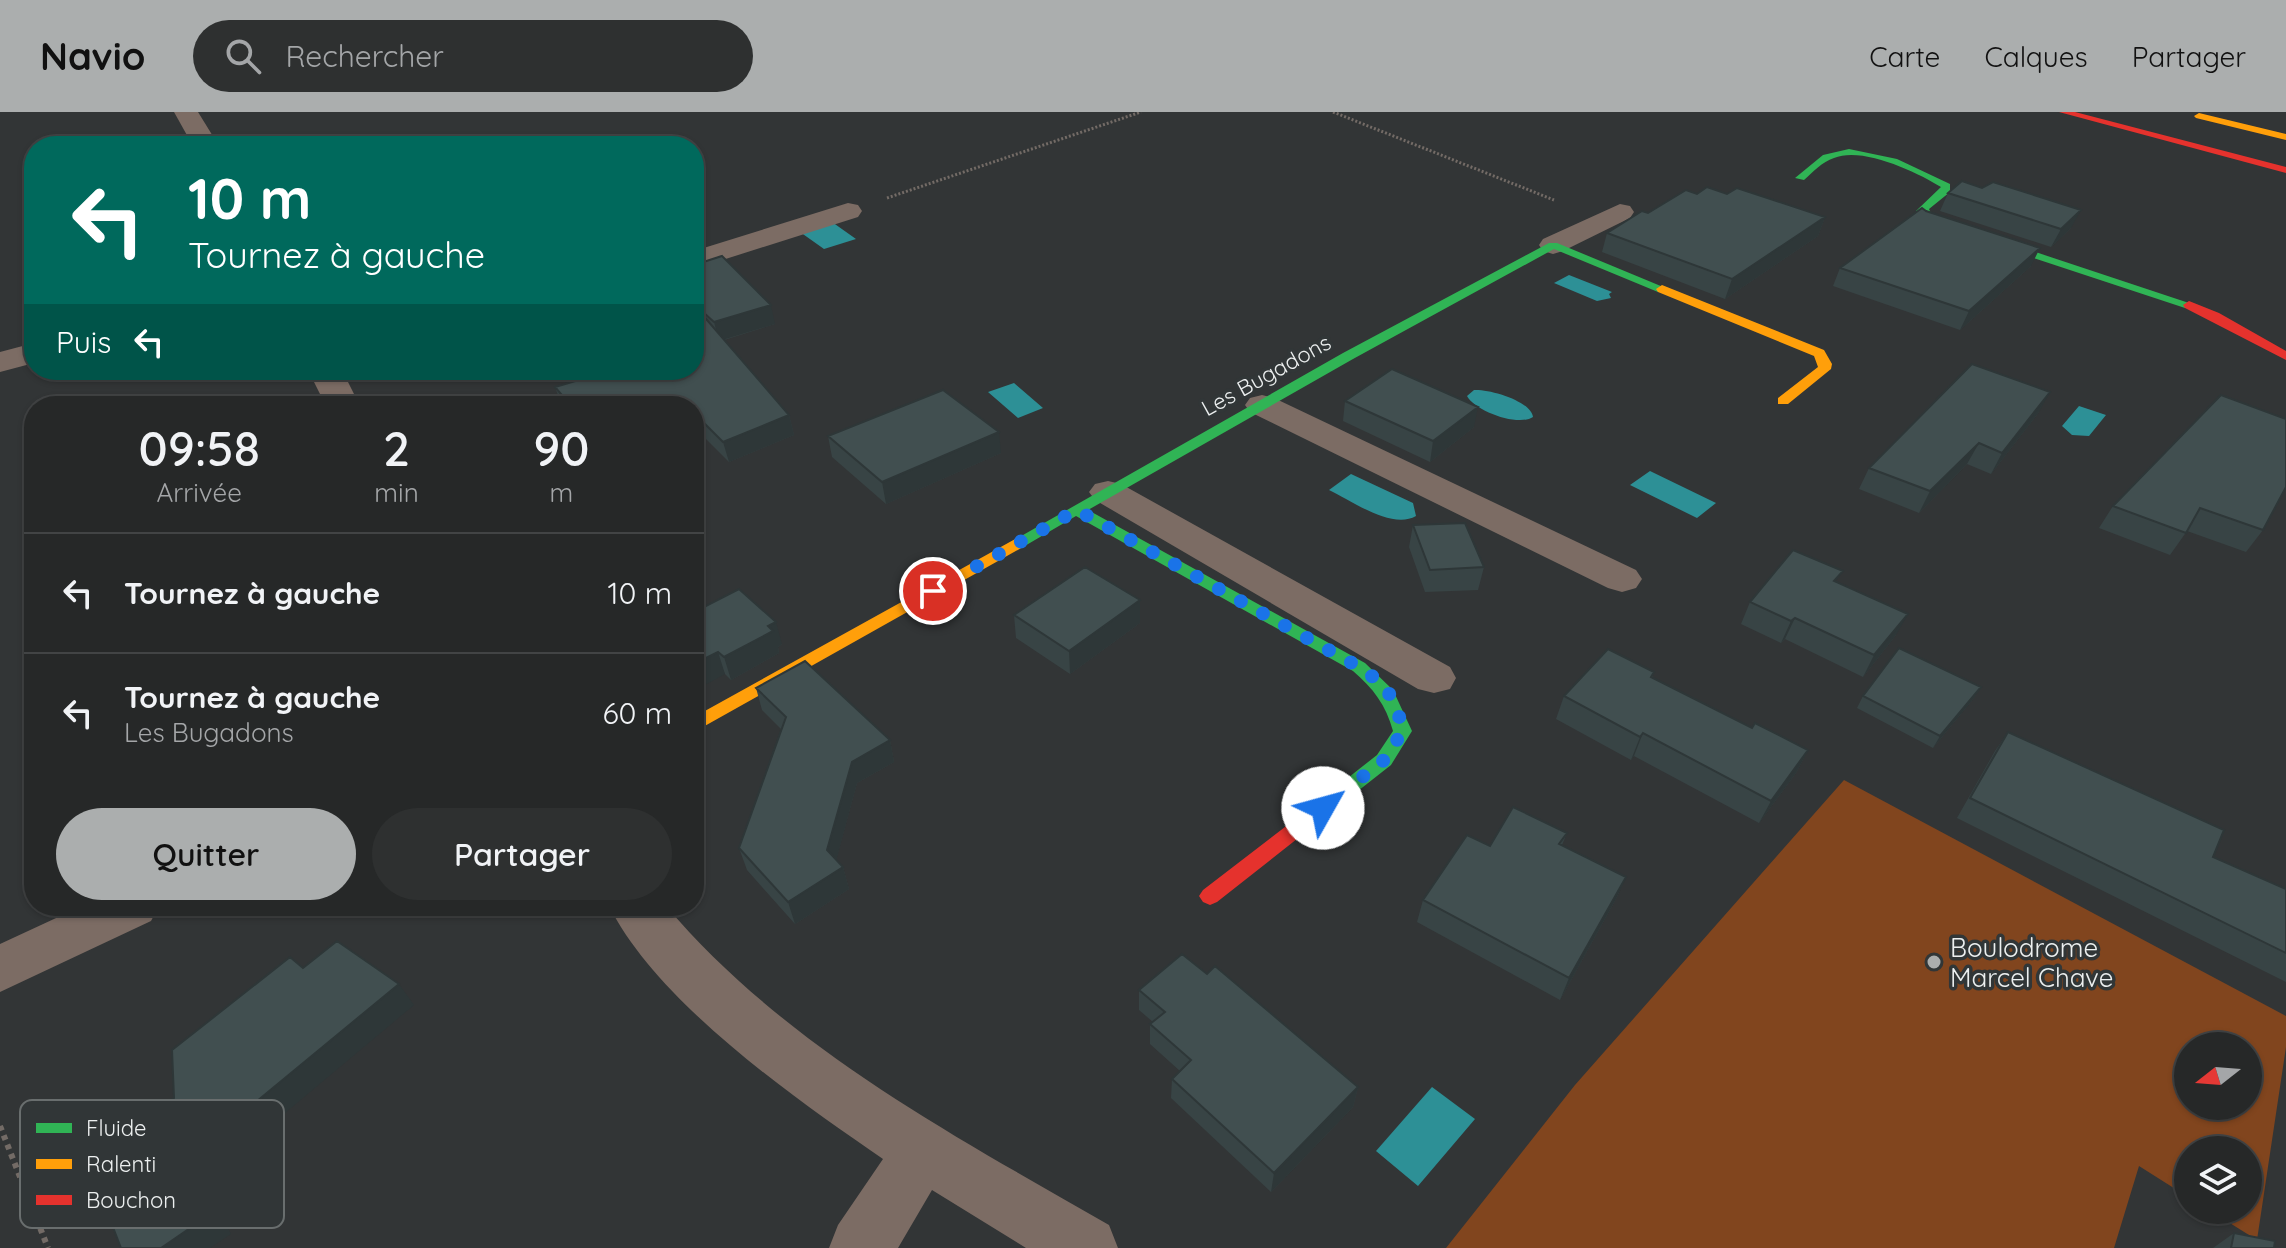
<!DOCTYPE html>
<html lang="fr">
<meta charset="utf-8">
<style>
:root{--surface:#262828;--page:#2e3030;--text:#f1f3f6;--muted:#a4a6a8;--line:#424445;--accent:#abaeae}
body{margin:0;font-family:Quicksand,sans-serif;background:var(--page);color:var(--text);height:100vh;display:flex;flex-direction:column;font-size:30px;white-space:nowrap}
*{box-sizing:border-box;margin:0}
p{font-size:26px;color:var(--muted)}
.icon{flex:none;width:44px;height:44px;fill:none;stroke:currentColor;stroke-width:2;stroke-linecap:round;stroke-linejoin:round}
.map{position:relative;flex:1;overflow:hidden}
.panel{position:absolute;left:24px;top:284px;width:680px;height:520px;display:flex;flex-direction:column;background:var(--surface);border-radius:32px;box-shadow:0 2px 6px #0004,0 0 0 2px var(--line)}
.panel>*{flex:none}
.guide{position:absolute;left:24px;top:24px;width:680px;height:244px;border-radius:32px;box-shadow:0 2px 6px #0004,0 0 0 2px var(--line);background:#00695c;color:#fff;overflow:hidden}
.needle{width:52px;rotate:253deg}
.fabs{position:absolute;left:2174px;top:920px;display:grid;gap:16px}
.fabs a{display:grid;place-items:center;width:88px;height:88px;border-radius:50%;background:var(--surface);box-shadow:0 2px 6px #0004,0 0 0 2px var(--line);font-size:40px}
.pin{position:absolute;display:grid;place-items:center;width:68px;height:68px;color:#fff;margin:-34px;border:4px solid #fff;border-radius:50%;box-shadow:0 2px 8px #0007}
.me{position:absolute;width:88px;margin:-44px;rotate:52deg;stroke-linejoin:round;filter:drop-shadow(0 0 6px #0008)}
.turn{display:flex;align-items:center;gap:28px;height:168px;padding:0 32px;font-size:36px}
.turn .icon{width:104px;height:104px;stroke-width:2.5}
.turn b{display:block;font-size:56px;line-height:68px}
.then{display:flex;align-items:center;height:76px;padding:0 32px;background:#0003;gap:16px;font-size:30px}
.eta{display:flex;justify-content:space-evenly;align-items:center;height:136px;text-align:center}
.eta b{font-size:48px;font-weight:600;line-height:56px}
.cta{display:flex;gap:16px;margin-top:auto;padding:16px 32px}
.cta a{flex:1;height:92px;border-radius:48px;background:var(--accent);color:#111;font-size:32px;font-weight:600;line-height:92px;text-align:center}
.cta a+a{background:var(--page);color:var(--text)}
ul{padding:0;list-style:none}
li{display:flex;align-items:center;gap:24px;height:120px;padding:0 32px;border-top:2px solid var(--line)}
li div{flex:1}
li b{display:block;font-size:30px}
li em{font-style:normal}
header{display:flex;align-items:center;gap:48px;box-sizing:border-box;height:112px;padding:0 40px;background:var(--accent);color:#111}
header strong{font-size:38px}
nav{display:flex;gap:44px;margin-inline-start:auto;font-size:28px}
.search{width:560px;height:72px;background:var(--page);display:flex;align-items:center;gap:20px;box-sizing:border-box;padding:0 28px;border-radius:44px;color:var(--muted);font-size:30px}
.map>svg:first-child{display:block}
</style>
<header>
<strong>Navio</strong>
<div class="search"><svg class="icon" aria-label="search" viewBox="0 0 24 24"><circle cx="10" cy="10" r="6"/><path d="M15 15l6 6"/></svg>Rechercher</div>
<nav><a>Carte</a><a>Calques</a><a>Partager</a></nav>
</header>
<div class="map">
<svg width="2286" height="1136" viewBox="0 0 2286 1136">
<rect width="100%" height="100%" fill="#323536"/>
<path fill="#81451e" fill-rule="evenodd" d="M1844,668L2286,904V935L2257,1128L2209,1098H2248V1038H2188V1085L2139,1054L2114,1136H1446L1575,973ZM2188,934H2248V994H2188Z"/>
<path fill="#2d9096" d="M832,110L856,127L824,137L800,120Z
M1569,163L1612,180L1609,182L1611,186L1597,189L1554,171Z
M1014,271L1043,296L1018,306L988,280Z
M1474,278C1490,277 1531,289 1533,305C1518,315 1475,299 1467,284Z
M2079,294L2106,303L2089,324L2072,323L2062,314Z
M1650,359L1716,391L1697,406L1630,373Z
M1351,362L1413,391L1416,404C1392,418 1352,389 1329,378Z
M1432,975L1475,1007L1418,1074L1376,1039Z"/>
<g fill="none" stroke-linecap="round" stroke-linejoin="round">
<path stroke="#736b66" stroke-width="3" stroke-dasharray="2 2" stroke-linecap="butt" d="M1333,0L1554,88
M887,86L1141,0"/>
<path stroke="#736b66" stroke-width="6" stroke-dasharray="5 5" stroke-linecap="butt" d="M0,1014L48,1136"/>
<path fill="#7c6c64" fill-rule="evenodd" d="M174,0H198L219,34H193Z
M848,91L858,93L862,99L858,105L694,157V139Z
M1620,92L1630,94L1634,100L1630,106L1563,139L1553,142L1543,139L1539,133L1543,127Z
M34,231V251L0,260V240Z
M308,258H342L360,294H326Z
M1262,283L1274,286L1636,458L1642,467L1636,476L1622,480L1608,476L1250,300L1245,293L1250,286Z
M1108,369L1121,372L1450,555L1456,566L1450,577L1434,581L1418,577L1095,388L1089,380L1095,372Z
M82,794H159L151,809L0,880V832Z
M609,794H666C786,935 951,1022 1109,1113L1118,1136H1026L932,1078L898,1136H829L838,1113L883,1047C794,986 658,891 609,794Z"/>
<path fill="#30b455" fill-rule="evenodd" d="M1849,37L1897,47L1950,72V80L1929,97L1933,106L2195,193L2185,196L1925,110L1916,99L1941,75C1917,60 1862,34 1834,46C1822,50 1813,60 1804,68L1795,66L1823,43Z
M1549,131H1557L1668,177L1658,180L1554,137L1353,247L1088,398L1365,551L1393,578L1412,619L1391,653L1321,708H1307L1304,703L1307,698L1377,643L1393,619C1386,593 1373,576 1353,559L1076,404L1023,435L1017,436L1009,431L1343,241Z"/>
<path fill="#ff9f0a" fill-rule="evenodd" d="M2199,1L2286,22V28L2196,6L2194,4Z
M1662,173L1824,238L1832,252L1831,257L1788,292H1778V286L1818,255L1814,244L1658,180L1656,177Z
M1017,426L1023,427L1025,431L1023,435L694,620V605Z"/>
<path fill="#e5322d" fill-rule="evenodd" d="M2059,0H2075L2286,55V61Z
M2189,189L2219,201L2286,239V248L2185,196L2183,193Z
M1314,695L1321,698L1324,703L1321,708L1217,790L1210,793L1203,790L1199,784L1203,778L1307,698Z"/>
</g>
<path fill="#384445" d="M1948,81L2071,116L2051,135L1940,99Z
M1697,82H1727L1825,105L1818,124L1725,187L1602,140L1607,121L1648,101Z
M1926,99L2031,154L1960,218L1833,174L1840,156Z
M694,153L775,212L724,228L789,303L794,323L729,350L699,320L694,322V294H562L555,275L572,270L567,264L565,258H694Z
M2221,283L2263,418L2246,440L2187,419L2170,443L2099,416L2113,394Z
M1345,289L1474,315L1430,350L1343,309Z
M2039,300L1991,362L1967,352L1919,401L1859,377L1869,356Z
M828,324L1001,341L886,392L832,345Z
M1413,413L1484,455L1478,478L1425,480L1409,435Z
M1837,471L1896,523L1863,565L1785,527L1781,531L1741,512L1750,490Z
M1140,488V511L1070,562L1016,526L1014,503Z
M694,500L782,532L778,535L779,541L731,568L725,562Z
M1654,560L1652,566L1752,616L1808,638L1796,661L1759,711L1634,644L1631,648L1556,607L1564,584Z
M1981,575L1973,587L1933,636L1857,596L1863,584Z
M756,576L890,628L894,650L857,671L836,748L843,755L849,777L795,812L747,758L739,736L781,617L762,598Z
M2008,620L2213,745L2286,777V870L1957,706L1995,639Z
M1567,721L1562,733L1626,765L1616,787L1560,888L1417,810L1423,788L1490,734Z
M1207,862L1358,975L1353,995L1271,1080L1171,986L1172,967L1180,959L1150,932V912L1153,910L1139,898V878Z
M2234,1121L2274,1136H2213Z"/>
<path fill="#2e3738" d="M2081,98L2071,116L2051,135L2061,117Z
M1825,105L1818,124L1725,187L1732,167Z
M2040,136L2031,154L1960,218L1969,199Z
M771,193L775,212L719,229L714,210Z
M2050,280L2039,300L1991,362L2002,341Z
M1478,295L1474,315L1430,350L1433,329Z
M694,303L699,320L694,322Z
M789,303L794,323L729,350L723,330Z
M999,320L1001,341L886,392L882,370Z
M1979,331L1967,352L1919,401L1930,379Z
M1140,488V511L1070,562L1069,539Z
M1908,502L1896,523L1863,565L1874,543Z
M1795,506L1785,527L1781,531L1791,509Z
M776,510L782,532L778,535L779,541L731,568L724,545L768,514Z
M718,540L725,562L694,579V552Z
M1981,575L1973,587L1933,636L1940,624Z
M1643,621L1634,644L1631,648L1640,625Z
M890,628L894,650L857,671L833,760L827,738L852,650Z
M1808,638L1796,661L1759,711L1771,689Z
M843,755L849,777L795,812L788,790Z
M1626,765L1616,787L1560,888L1569,866Z
M399,872L414,893L204,1069L231,1122L210,1136H161L183,1050Z
M1358,975L1353,995L1271,1080L1274,1061Z"/>
<path fill="#414f50" stroke="#2e3738" stroke-width="2" d="M1962,69L1982,76L1993,70L2081,98L2061,117L1948,81Z
M1707,75L1727,82L1737,76L1825,105L1732,167L1607,121L1642,99L1648,101L1686,78L1697,82Z
M1922,96L1926,99L2040,136L1969,199L1840,156Z
M722,144L771,193L714,210L694,192V153Z
M701,201L789,303L723,330L694,301V294H571L555,275L579,268L571,258H694V204Z
M1972,252L2050,280L2002,341L1979,331L1930,379L1869,356Z
M1392,257L1478,295L1433,329L1345,289Z
M943,278L999,320L882,370L828,324Z
M2221,283L2286,307V375L2263,418L2200,396L2186,421L2113,394Z
M1465,411L1484,455L1430,458L1413,413Z
M1793,438L1843,459L1834,469L1908,502L1874,543L1795,506L1791,509L1750,490Z
M1085,455L1140,488L1069,539L1014,503Z
M739,477L776,510L768,514L773,519L724,545L718,540L694,552V500Z
M1899,536L1981,575L1940,624L1863,584Z
M1608,537L1654,560L1651,565L1752,616L1755,611L1808,638L1771,689L1643,621L1640,625L1564,584Z
M805,549L890,628L852,650L827,738L843,755L788,790L739,736L786,605L756,576Z
M2008,620L2224,718L2213,745L2286,777V841L1970,686Z
M1513,695L1567,721L1559,732L1626,765L1569,866L1423,788L1467,723L1490,734Z
M337,829L399,872L183,1050L209,1103L161,1136H121L84,1040L174,986L172,938L290,845L303,856Z
M1182,842L1207,862L1215,854L1358,975L1274,1061L1172,967L1191,948L1150,912L1165,900L1139,878Z
M2234,1121L2275,1129L2274,1136H2231Z"/>
<g fill="none" stroke-linecap="round" stroke-linejoin="round">
<path stroke="#1a73e8" stroke-width="14" stroke-dasharray="0 25.2" d="M933,479L1077,398L1359,555L1383,572L1396,593L1403,619L1384,648L1323,696"/>
</g>
<circle fill="#abaeae" stroke="#313637" stroke-width="3" cx="1934" cy="850" r="8"/>
<g text-anchor="middle" dominant-baseline="central" stroke-width="7" stroke-linejoin="round" paint-order="stroke">
<g font-size="22" fill="#ecefef" stroke="#313637">
<text transform="translate(1266 263) rotate(-29)">Les Bugadons</text>
</g>
<g font-size="26" fill="#ecefef" stroke="#313637" text-anchor="start">
<text x="1950" y="835">Boulodrome<tspan x="1950" dy="30">Marcel Chave</tspan></text>
</g>
</g>
<rect x="20" y="988" width="264" height="128" rx="12" fill="#313637" stroke="#696e6e" stroke-width="2"/>
<rect x="36" y="1011" width="36" height="10" fill="#30b455"/>
<rect x="36" y="1047" width="36" height="10" fill="#ff9f0a"/>
<rect x="36" y="1083" width="36" height="10" fill="#e5322d"/>
<g font-size="22" fill="#ecefef">
<text x="86" y="1024">Fluide</text>
<text x="86" y="1060">Ralenti</text>
<text x="86" y="1096">Bouchon</text>
</g>
</svg>
<div class="fabs">
<a><svg class="needle" viewBox="-14 -14 28 28"><path d="M0-13l5 13h-10z" fill="#e53935"/><path d="M0 13l5-13h-10z" fill="#a4a6a8"/></svg></a>
<a><svg class="icon" aria-label="layers" viewBox="0 0 24 24"><path d="M12 4l9 5-9 5-9-5zM3 14l9 5 9-5"/></svg></a>
</div>
<div class="pin" style="left:933px;top:479px;background:#d93025"><svg class="icon" aria-label="arrive" viewBox="0 0 24 24"><path d="M6 21V4h12l-3 4 3 4H6"/></svg></div>
<svg class="me" style="left:1323px;top:696px" viewBox="-20 -20 40 40"><circle r="19" fill="#fff"/><path d="M0-13L10 11 0 6-10 11z" fill="#1a73e8"/></svg>
<div class="guide">
<div class="turn"><svg class="icon" aria-label="left" viewBox="0 0 24 24"><path d="M17 20v-9H6M10 6l-5 5 5 5"/></svg><div><b>10 m</b>Tournez à gauche</div></div>
<div class="then">Puis<svg class="icon" aria-label="left" viewBox="0 0 24 24"><path d="M17 20v-9H6M10 6l-5 5 5 5"/></svg></div>
</div>
<section class="panel">
<div class="eta">
<div><b>09:58</b><p>Arrivée</p></div>
<div><b>2</b><p>min</p></div>
<div><b>90</b><p>m</p></div>
</div>
<ul>
<li><svg class="icon" aria-label="left" viewBox="0 0 24 24"><path d="M17 20v-9H6M10 6l-5 5 5 5"/></svg><div><b>Tournez à gauche</b></div><em>10 m</em></li>
<li><svg class="icon" aria-label="left" viewBox="0 0 24 24"><path d="M17 20v-9H6M10 6l-5 5 5 5"/></svg><div><b>Tournez à gauche</b><p>Les Bugadons</p></div><em>60 m</em></li>
</ul>
<div class="cta"><a>Quitter</a><a>Partager</a></div>
</section>
</div>
